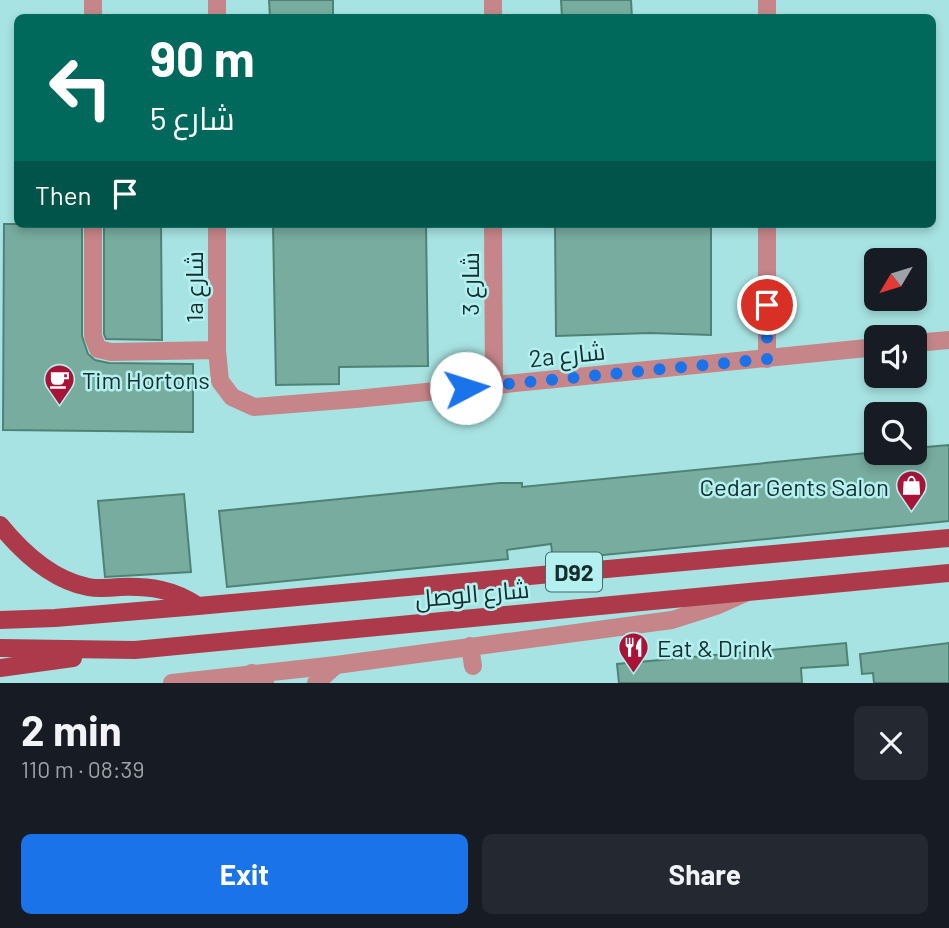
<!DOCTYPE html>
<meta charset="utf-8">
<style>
:root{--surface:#171b24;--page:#242831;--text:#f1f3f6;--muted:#9ea1a6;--accent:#1a73e8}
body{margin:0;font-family:Barlow,Cairo,sans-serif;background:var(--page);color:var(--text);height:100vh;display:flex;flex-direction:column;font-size:26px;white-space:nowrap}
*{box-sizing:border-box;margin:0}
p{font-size:23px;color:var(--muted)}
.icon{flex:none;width:38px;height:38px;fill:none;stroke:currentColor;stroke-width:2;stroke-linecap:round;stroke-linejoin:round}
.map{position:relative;height:683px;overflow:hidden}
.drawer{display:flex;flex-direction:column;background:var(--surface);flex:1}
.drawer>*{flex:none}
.top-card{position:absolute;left:14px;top:14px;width:922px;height:214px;border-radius:10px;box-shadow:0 4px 10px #0003;background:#00695c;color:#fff;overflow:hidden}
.needle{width:46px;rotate:232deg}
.fabs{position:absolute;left:864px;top:248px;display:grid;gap:14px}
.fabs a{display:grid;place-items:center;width:63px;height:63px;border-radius:10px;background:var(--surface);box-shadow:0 4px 10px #0003;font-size:35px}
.pin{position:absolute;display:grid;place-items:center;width:60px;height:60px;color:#fff;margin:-30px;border:4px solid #fff;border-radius:50%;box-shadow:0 2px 7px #0007}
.me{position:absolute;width:77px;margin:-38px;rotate:85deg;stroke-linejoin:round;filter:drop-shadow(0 0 5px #0008)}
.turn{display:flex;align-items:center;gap:24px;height:147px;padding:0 21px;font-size:32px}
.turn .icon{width:91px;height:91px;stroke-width:2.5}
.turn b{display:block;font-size:49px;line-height:60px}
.then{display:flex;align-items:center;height:66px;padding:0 21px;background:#0003;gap:14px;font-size:26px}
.round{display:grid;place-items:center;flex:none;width:74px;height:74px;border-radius:10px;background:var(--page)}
.summary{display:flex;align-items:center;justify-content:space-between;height:119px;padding:0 21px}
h1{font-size:42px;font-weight:700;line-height:52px}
.cta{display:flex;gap:14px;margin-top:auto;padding:14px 21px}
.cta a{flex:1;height:80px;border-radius:10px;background:var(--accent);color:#fff;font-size:28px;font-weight:700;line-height:80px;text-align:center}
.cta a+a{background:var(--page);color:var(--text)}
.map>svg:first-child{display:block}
</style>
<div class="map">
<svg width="949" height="683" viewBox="0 0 949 683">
<rect width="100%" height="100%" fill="#a7e3e2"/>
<path fill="#77ac9e" stroke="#4e8275" stroke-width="2" d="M269,0H333V18H270Z
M561,0H631L632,18H562Z
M4,224H82V336L88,354L95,360L109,363L193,364V432L3,430Z
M104,224H161L162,340L106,339L104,334Z
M273,224H426L428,366L339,367V384L276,385Z
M555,224H711V335L650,333L556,336Z
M949,445V521L553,560L551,544L507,550L508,559L227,587L219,511L500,483H522V487L877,452L915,453V448Z
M184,494L191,572L105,577L98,501Z
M846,643L848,665L801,668L802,683H619L617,664Z
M949,643V683H874L873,673L862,674L860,654Z"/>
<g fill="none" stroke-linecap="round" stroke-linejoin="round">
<path stroke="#c68689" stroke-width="18" d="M217,0V18
M493,0V18
M93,18V0
M767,18V0
M93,224V336L98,349L111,352L217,350
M217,224V350L220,381L232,397L254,407L356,399L877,347
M493,224L494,386
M915,343L949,340
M767,359V224
M470,646L473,666
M172,683L336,665L672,620L716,606L745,593"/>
<path stroke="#c68689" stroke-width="18" d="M252,673L265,683
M316,683L336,665"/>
<path stroke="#ad3a4a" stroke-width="18" d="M0,525C22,552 52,580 88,587C98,589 110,588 120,587C150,586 173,589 198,606
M0,620L55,618L198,606L949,538
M0,648L135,650L949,573
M0,668L73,658"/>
</g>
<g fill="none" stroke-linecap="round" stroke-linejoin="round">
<path stroke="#1a73e8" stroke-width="12" stroke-dasharray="0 21.6" d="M466,388L767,359V305"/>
</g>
<defs>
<symbol id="cafe-pin" viewBox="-11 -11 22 30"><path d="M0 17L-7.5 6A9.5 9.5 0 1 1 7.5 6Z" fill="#a91338" stroke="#b4f0f0"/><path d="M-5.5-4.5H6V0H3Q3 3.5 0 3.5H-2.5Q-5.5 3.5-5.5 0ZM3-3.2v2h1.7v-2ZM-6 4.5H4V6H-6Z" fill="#fff"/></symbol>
<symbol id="shop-pin" viewBox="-11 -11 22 30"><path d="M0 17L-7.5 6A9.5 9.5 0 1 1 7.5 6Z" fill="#a91338" stroke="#b4f0f0"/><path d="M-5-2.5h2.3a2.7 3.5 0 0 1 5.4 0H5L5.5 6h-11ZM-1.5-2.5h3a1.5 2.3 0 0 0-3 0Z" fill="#fff"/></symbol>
<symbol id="restaurant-pin" viewBox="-11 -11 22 30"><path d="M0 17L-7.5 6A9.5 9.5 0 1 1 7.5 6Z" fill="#a91338" stroke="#b4f0f0"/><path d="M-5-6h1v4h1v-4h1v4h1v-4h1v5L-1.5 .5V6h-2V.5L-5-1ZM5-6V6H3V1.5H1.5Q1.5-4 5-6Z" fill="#fff"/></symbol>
</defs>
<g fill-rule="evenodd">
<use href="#cafe-pin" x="42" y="362" width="35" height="47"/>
<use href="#shop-pin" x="894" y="468" width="35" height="47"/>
<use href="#restaurant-pin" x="616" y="630" width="35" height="47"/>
</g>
<g text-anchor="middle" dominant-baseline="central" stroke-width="5" stroke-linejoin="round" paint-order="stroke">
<rect fill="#b4f0f0" stroke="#456868" stroke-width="2" x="546" y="552.5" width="56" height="39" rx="5"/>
<g font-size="23" font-weight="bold" fill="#152d2d">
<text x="574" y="572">D92</text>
</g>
<g font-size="24" fill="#152d2d" stroke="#b4f0f0">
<text transform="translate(469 284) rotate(-90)">شارع 3</text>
<text transform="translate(193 287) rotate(-90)">1a شارع</text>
<text transform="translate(567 354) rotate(-6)">2a شارع</text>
<text transform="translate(472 593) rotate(-5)">شارع الوصل</text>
</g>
<g font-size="24" fill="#152d2d" stroke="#b4f0f0" text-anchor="start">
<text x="82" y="379">Tim Hortons</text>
<text x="889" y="486" text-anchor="end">Cedar Gents Salon</text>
<text x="657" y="647">Eat &amp; Drink</text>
</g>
</g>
</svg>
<div class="fabs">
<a><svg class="needle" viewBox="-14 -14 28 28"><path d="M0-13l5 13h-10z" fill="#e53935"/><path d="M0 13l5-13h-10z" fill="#9ea1a6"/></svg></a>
<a><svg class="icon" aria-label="sound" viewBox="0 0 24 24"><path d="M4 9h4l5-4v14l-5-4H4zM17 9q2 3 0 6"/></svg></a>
<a><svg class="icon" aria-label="search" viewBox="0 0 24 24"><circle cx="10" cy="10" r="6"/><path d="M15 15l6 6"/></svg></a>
</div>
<div class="pin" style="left:767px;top:305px;background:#d93025"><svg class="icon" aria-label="arrive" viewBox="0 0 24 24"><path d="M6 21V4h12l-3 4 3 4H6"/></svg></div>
<svg class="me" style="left:466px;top:388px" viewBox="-20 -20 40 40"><circle r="19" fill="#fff"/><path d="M0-13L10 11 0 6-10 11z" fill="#1a73e8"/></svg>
<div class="top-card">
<div class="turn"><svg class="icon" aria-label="left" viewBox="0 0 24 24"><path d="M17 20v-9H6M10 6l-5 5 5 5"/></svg><div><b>90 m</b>شارع 5</div></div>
<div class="then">Then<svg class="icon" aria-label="arrive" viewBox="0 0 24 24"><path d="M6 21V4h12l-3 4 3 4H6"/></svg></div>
</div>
</div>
<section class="drawer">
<div class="summary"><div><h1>2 min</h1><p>110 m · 08:39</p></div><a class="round"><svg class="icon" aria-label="close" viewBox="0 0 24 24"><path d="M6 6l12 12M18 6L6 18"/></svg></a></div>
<div class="cta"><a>Exit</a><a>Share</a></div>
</section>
